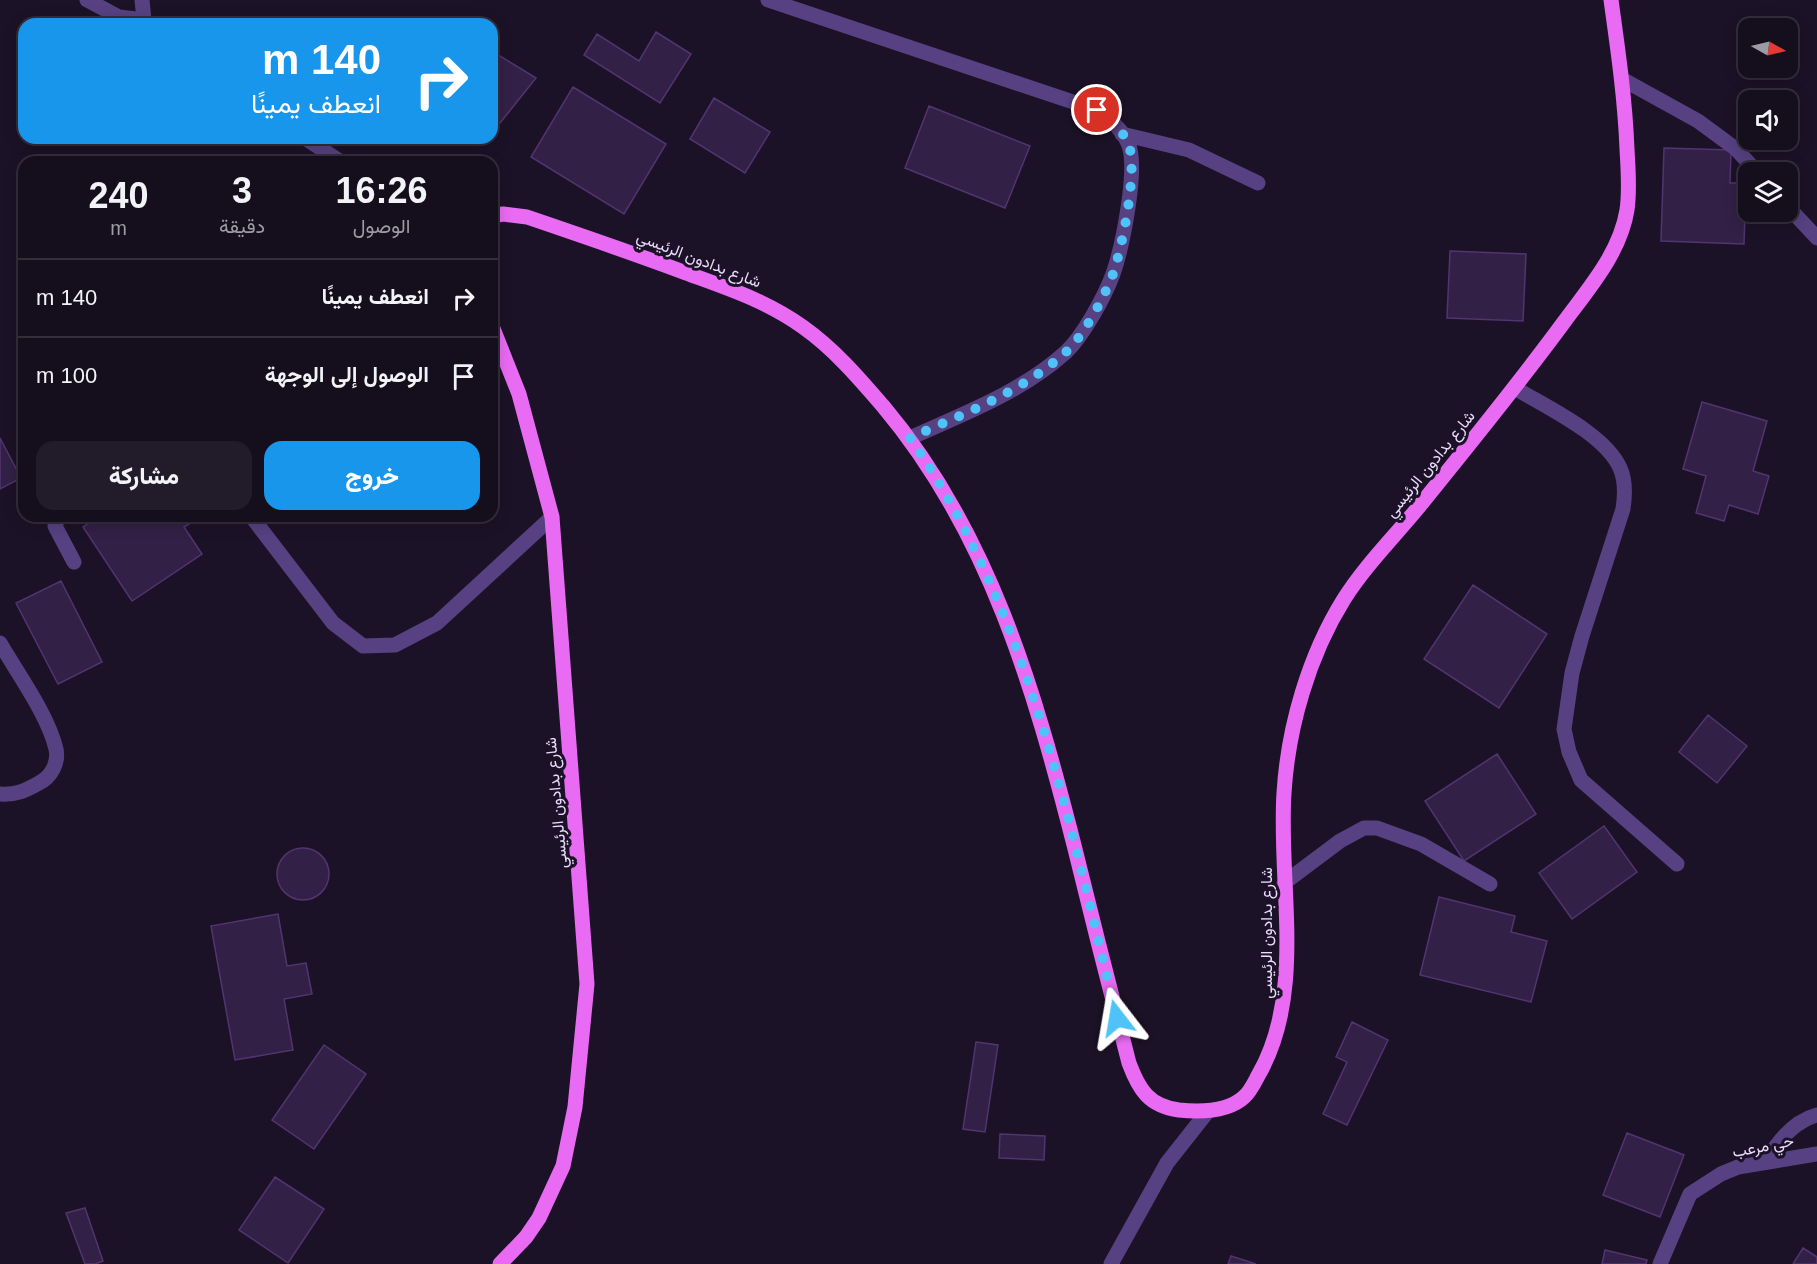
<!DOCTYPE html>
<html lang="ar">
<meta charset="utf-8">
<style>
:root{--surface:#150e1d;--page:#221c2a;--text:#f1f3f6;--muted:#9d9ca4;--line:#342e3b;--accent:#1796ec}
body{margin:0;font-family:Arial,Vazirmatn,sans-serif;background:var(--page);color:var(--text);direction:rtl;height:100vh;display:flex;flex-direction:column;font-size:22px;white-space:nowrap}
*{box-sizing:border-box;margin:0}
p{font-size:20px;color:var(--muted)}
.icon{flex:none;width:33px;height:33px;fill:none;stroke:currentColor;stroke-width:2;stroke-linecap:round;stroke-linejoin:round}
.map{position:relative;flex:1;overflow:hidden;direction:ltr}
.panel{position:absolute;left:18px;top:156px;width:480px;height:366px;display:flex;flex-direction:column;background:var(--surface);border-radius:18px;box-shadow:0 3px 15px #0003,0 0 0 2px var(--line);direction:rtl}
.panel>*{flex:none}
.guide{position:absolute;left:18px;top:18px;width:480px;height:126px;border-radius:18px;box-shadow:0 3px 15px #0003,0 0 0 2px var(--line);direction:rtl;background:#1796ec;color:#fff;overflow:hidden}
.needle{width:39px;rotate:98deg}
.controls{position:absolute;left:1738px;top:18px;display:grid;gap:12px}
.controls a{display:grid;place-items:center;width:60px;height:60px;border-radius:12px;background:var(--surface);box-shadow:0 3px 15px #0003,0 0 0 2px var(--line);font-size:30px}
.pin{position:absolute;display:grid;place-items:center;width:51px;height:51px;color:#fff;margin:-26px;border:3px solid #fff;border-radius:50%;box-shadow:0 2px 6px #0007}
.me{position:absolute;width:66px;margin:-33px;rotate:346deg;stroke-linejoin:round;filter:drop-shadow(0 0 4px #0008)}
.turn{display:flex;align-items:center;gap:21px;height:126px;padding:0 18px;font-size:27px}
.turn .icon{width:78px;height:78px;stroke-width:2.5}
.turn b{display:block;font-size:42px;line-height:51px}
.eta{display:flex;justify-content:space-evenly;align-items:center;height:102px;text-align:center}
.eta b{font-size:36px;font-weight:800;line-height:42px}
.button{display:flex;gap:12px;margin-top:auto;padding:12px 18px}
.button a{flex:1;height:69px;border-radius:18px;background:var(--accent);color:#fff;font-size:24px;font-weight:800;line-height:69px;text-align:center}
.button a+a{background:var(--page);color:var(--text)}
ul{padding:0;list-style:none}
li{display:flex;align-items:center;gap:18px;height:78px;padding:0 18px;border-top:2px solid var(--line)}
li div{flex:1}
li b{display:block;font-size:22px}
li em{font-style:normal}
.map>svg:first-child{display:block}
</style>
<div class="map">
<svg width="1817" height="1264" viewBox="0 0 1817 1264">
<rect width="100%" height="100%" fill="#1c1227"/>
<path fill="#332046" stroke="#523470" stroke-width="1.5" d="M656,32L691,54L660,103L584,55L597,34L639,61Z
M492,51L536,78L492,133Z
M573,87L666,144L624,214L531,157Z
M714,98L770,132L745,173L690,139Z
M929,106L1030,146L1005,208L905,168Z
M1664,148L1731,150L1730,183H1746L1744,244L1661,241Z
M1450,251L1526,254L1523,321L1447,318Z
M1702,402L1767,421L1753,471L1769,476L1758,514L1729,505L1724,521L1696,513L1706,476L1683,469Z
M0,438L21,478L0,489Z
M99,516H197L199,518L184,527L202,554L132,601L83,527Z
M61,581L102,662L58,684L16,603Z
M1473,585L1547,634L1499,708L1424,659Z
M1708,715L1747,746L1717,783L1679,752Z
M1497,754L1536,814L1464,861L1425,801Z
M1604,826L1637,872L1572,919L1539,873Z
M277 874a26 26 0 1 1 52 0a26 26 0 1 1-52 0Z
M1439,897L1515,916L1511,932L1547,941L1531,1002L1420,975Z
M278,914L287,966L306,963L312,994L284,999L293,1050L235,1060L211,926Z
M1352,1022L1388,1040L1347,1125L1323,1114L1347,1062L1336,1057Z
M976,1042L998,1045L985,1132L963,1129Z
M324,1045L366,1074L314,1149L272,1120Z
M1627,1133L1684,1155L1660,1217L1603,1195Z
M1000,1134L1045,1136L1044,1160L999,1158Z
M275,1177L324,1209L288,1263L239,1230Z
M85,1208L103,1261L95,1264H85L66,1213Z
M1803,1248L1817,1257V1264H1793Z
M1605,1250L1647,1260L1646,1264H1602Z
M1231,1256L1256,1264H1228Z"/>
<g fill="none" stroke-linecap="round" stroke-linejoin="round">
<path stroke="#574182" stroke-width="15" d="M87,0L119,17L144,20
M142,0L144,20L148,24
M768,0L1097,110C1110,120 1121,128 1128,143C1139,167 1122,248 1113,274C1105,296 1083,336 1066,352C1022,392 963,414 910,438
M1622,79L1698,121L1736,149L1757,172
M1122,134L1189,150L1258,183
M305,138L341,162
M1788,207L1817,238
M1515,388C1546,407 1605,434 1620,468C1626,481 1625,496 1623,509L1582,636L1572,673L1564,729L1569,752L1581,780L1677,864
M59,516L55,526L74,562
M251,516L333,623L363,646L395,645L437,623L552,517
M0,643C18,674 48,715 56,749C59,763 51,777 39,783C25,791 16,795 0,794
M1284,883L1340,841L1364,828H1377L1421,844L1490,884
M1767,1160C1778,1141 1795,1121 1817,1115
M1111,1264L1167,1163L1208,1111
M1660,1264L1690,1194L1721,1174L1738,1167L1817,1154"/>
<path stroke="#e96bf3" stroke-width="15" d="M492,216L503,214L527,217C580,235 633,253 686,273C727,288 767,301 803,327C834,349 858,377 883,406C989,532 1034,688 1074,845C1092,918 1110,990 1129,1063C1139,1090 1149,1106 1179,1110C1200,1112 1228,1112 1244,1097C1251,1091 1255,1081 1259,1074C1306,991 1278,884 1284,793C1288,727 1309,655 1344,599C1364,567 1393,538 1417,509C1467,447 1517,386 1564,322C1589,288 1620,253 1627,210C1630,190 1628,169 1627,149C1625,99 1618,50 1611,0
M492,326L519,394L552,517L587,984L575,1107L563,1166L539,1218L526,1237L500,1264"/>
</g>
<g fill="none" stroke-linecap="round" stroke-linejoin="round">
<path stroke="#4fc3f7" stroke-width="10" stroke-dasharray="0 18" d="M1097,110C1110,120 1121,128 1128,143C1139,167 1122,248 1113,274C1105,296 1083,337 1066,352C1022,392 963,414 910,438C1029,610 1068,819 1117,1018"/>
</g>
<g text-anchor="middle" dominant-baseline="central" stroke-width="6" stroke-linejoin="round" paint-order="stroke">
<g font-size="16" fill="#e9dbfc" stroke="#1c1227">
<text transform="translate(699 259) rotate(21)">شارع بدادون الرئيسي</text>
<text transform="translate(1430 464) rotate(-51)">شارع بدادون الرئيسي</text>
<text transform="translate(556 803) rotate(-95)">شارع بدادون الرئيسي</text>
<text transform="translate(1266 933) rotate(-90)">شارع بدادون الرئيسي</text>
<text transform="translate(1763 1146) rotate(-11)">حي مرعب</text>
</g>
</g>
</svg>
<div class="controls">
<a><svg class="needle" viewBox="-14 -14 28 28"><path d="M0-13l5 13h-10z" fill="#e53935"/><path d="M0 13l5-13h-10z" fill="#9d9ca4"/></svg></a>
<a><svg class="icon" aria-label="sound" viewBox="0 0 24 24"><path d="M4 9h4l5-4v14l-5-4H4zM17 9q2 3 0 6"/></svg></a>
<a><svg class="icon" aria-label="layers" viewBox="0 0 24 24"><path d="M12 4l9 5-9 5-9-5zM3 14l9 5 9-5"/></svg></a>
</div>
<div class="pin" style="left:1097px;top:110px;background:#d93025"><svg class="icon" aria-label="arrive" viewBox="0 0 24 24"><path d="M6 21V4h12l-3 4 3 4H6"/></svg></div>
<svg class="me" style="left:1117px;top:1018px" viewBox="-20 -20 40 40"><path d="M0-17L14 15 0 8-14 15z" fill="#4fc3f7" stroke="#fff" stroke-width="4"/></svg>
<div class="guide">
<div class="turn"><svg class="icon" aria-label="right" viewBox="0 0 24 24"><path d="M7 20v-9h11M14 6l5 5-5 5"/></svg><div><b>140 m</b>انعطف يمينًا</div></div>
</div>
<section class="panel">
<div class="eta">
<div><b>16:26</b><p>الوصول</p></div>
<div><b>3</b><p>دقيقة</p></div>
<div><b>240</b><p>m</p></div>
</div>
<ul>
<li><svg class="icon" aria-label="right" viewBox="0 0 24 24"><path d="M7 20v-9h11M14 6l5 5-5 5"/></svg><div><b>انعطف يمينًا</b></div><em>140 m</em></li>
<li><svg class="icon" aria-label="arrive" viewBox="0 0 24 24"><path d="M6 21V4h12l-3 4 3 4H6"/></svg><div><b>الوصول إلى الوجهة</b></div><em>100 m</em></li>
</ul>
<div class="button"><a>خروج</a><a>مشاركة</a></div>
</section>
</div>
